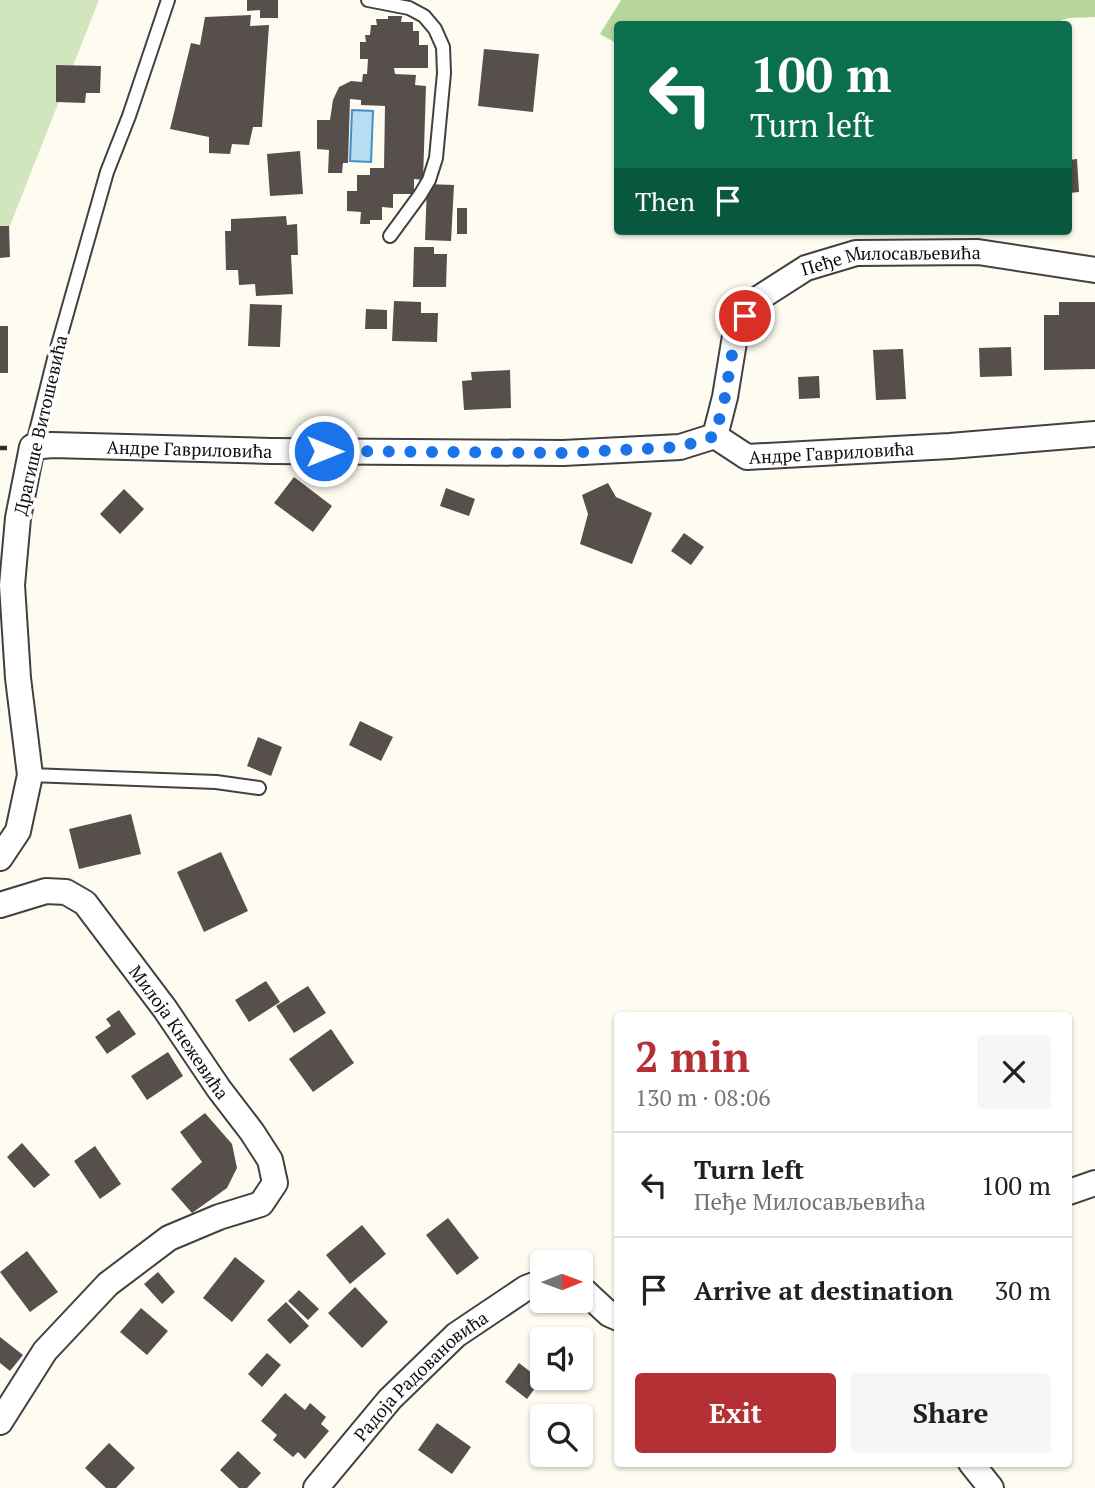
<!DOCTYPE html>
<meta charset="utf-8">
<style>
:root{--surface:#fff;--page:#f6f6f6;--text:#202124;--muted:#757577;--line:#e0e0e0;--accent:#b43035}
body{margin:0;font-family:"PT Serif",serif;background:var(--page);color:var(--text);height:100vh;display:flex;flex-direction:column;font-size:26px;white-space:nowrap}
*{box-sizing:border-box;margin:0}
p{font-size:23px;color:var(--muted)}
.icon{flex:none;width:38px;height:38px;fill:none;stroke:currentColor;stroke-width:2;stroke-linecap:round;stroke-linejoin:round}
.map{position:relative;flex:1;overflow:hidden}
.details{position:absolute;left:614px;top:1012px;width:458px;height:455px;display:flex;flex-direction:column;background:var(--surface);border-radius:7px;box-shadow:0 2px 5px #0004}
.details>*{flex:none}
.banner{position:absolute;left:614px;top:21px;width:458px;height:214px;border-radius:7px;box-shadow:0 2px 5px #0004;background:#0b6e4f;color:#fff;overflow:hidden}
.needle{width:46px;rotate:89deg}
.fabs{position:absolute;left:530px;top:1250px;display:grid;gap:14px}
.fabs a{display:grid;place-items:center;width:63px;height:63px;border-radius:7px;background:var(--surface);box-shadow:0 2px 5px #0004;font-size:35px}
.pin{position:absolute;display:grid;place-items:center;width:60px;height:60px;color:#fff;margin:-30px;border:4px solid #fff;border-radius:50%;box-shadow:0 2px 7px #0007}
.me{position:absolute;width:77px;margin:-38px;rotate:90deg;stroke-linejoin:round;filter:drop-shadow(0 0 5px #0008)}
.turn{display:flex;align-items:center;gap:24px;height:147px;padding:0 21px;font-size:32px}
.turn .icon{width:91px;height:91px;stroke-width:2.5}
.turn b{display:block;font-size:49px;line-height:60px}
.then{display:flex;align-items:center;height:66px;padding:0 21px;background:#0003;gap:14px;font-size:26px}
.round{display:grid;place-items:center;flex:none;width:74px;height:74px;border-radius:7px;background:var(--page)}
.overview{display:flex;align-items:center;justify-content:space-between;height:119px;padding:0 21px}
h1{font-size:42px;font-weight:700;line-height:52px;color:var(--accent)}
.cta{display:flex;gap:14px;margin-top:auto;padding:14px 21px}
.cta a{flex:1;height:80px;border-radius:7px;background:var(--accent);color:#fff;font-size:28px;font-weight:700;line-height:80px;text-align:center}
.cta a+a{background:var(--page);color:var(--text)}
ul{padding:0;list-style:none}
li{display:flex;align-items:center;gap:21px;height:105px;padding:0 21px;border-top:2px solid var(--line)}
li div{flex:1}
li b{display:block;font-size:26px}
li em{font-style:normal}
.map>svg:first-child{display:block}
</style>
<div class="map">
<svg width="1095" height="1488" viewBox="0 0 1095 1488">
<rect width="100%" height="100%" fill="#fefbf0"/>
<path fill="#d1e6bc" d="M0,0H99L0,251Z"/>
<path fill="#b6d69c" d="M621,0H1095V17L1068,18L1052,24H618V44L600,34Z"/>
<path fill="#b8dcf2" stroke="#4590c3" stroke-width="2" d="M352,110L373,111L371,162L350,161Z"/>
<path fill="#564f4b" d="M247,0H278V18H260V10L247,11Z
M251,15L250,26L269,25L262,127H253L249,145L232,144L230,154L209,153V137L170,129L191,43L200,45L205,17Z
M388,16H402L401,22H413V31H419V45H428V68H394L395,74L416,75L415,85L426,86L423,180L414,179V194H393V208L382,207V220H370V224H360L361,212L347,211V191H357V175H370V168H384L385,106L361,105V100L350,99L348,163H343L342,173H328L329,150L317,149V120H330L333,100L339,87L351,81L362,82L363,74H367L368,59H360V42H366L365,35H370L371,25H377L376,19H388Z
M484,49L539,54L533,112L478,106Z
M56,65L101,66L100,93H86L85,103L56,102Z
M300,151L303,194L270,196L267,154Z
M1077,159L1079,192L1069,193V160Z
M427,184L454,185L451,241L425,240Z
M457,208H467V234H457Z
M286,216L287,225L297,224L298,255H291L293,294L256,296L255,284L239,285L238,270H226L225,231H231V219Z
M0,226H9L10,257L0,258Z
M414,247H434V254H447L446,287H413Z
M394,301L421,302V313H438L437,342L392,341Z
M1059,302H1095V369L1044,370V315H1059Z
M250,304L282,305L280,347L248,346Z
M366,309L387,310V329H365Z
M0,326H8V373H0Z
M1011,347L1012,376L980,377L979,348Z
M903,349L906,399L876,400L873,350Z
M510,370L511,408L464,410L462,381L472,380L471,372Z
M819,376L820,398L799,399L798,377Z
M294,477L332,506L313,532L274,503Z
M608,483L616,497L652,513L632,564L580,544L588,514L582,495Z
M446,488L475,499L469,516L440,506Z
M124,489L144,509L120,534L100,514Z
M684,533L704,547L691,565L671,551Z
M360,721L393,737L381,761L349,745Z
M258,737L282,747L271,776L247,766Z
M131,814L141,854L79,869L69,829Z
M221,852L248,911L204,932L177,872Z
M266,981L280,1002L249,1022L235,1000Z
M308,986L326,1013L294,1033L276,1006Z
M119,1010L136,1034L107,1054L95,1037L111,1026L106,1019Z
M331,1029L354,1063L313,1092L289,1059Z
M168,1052L183,1076L147,1100L131,1076Z
M205,1113L232,1144L237,1168L227,1188L192,1213L171,1189L202,1162L180,1132Z
M22,1143L50,1175L34,1188L7,1157Z
M95,1146L121,1184L100,1199L74,1161Z
M448,1218L479,1258L457,1275L426,1235Z
M362,1225L386,1254L350,1284L326,1255Z
M27,1251L58,1292L30,1312L0,1272Z
M235,1257L265,1281L232,1322L203,1298Z
M158,1272L175,1292L162,1304L144,1284Z
M355,1287L388,1322L362,1348L328,1313Z
M299,1290L319,1309L308,1320L288,1301Z
M286,1302L309,1326L290,1344L267,1320Z
M141,1308L168,1331L147,1355L120,1332Z
M0,1337L23,1355L10,1371L0,1363Z
M267,1353L281,1365L262,1387L248,1374Z
M519,1363L541,1380L527,1399L505,1382Z
M285,1393L305,1410L310,1403L326,1417L321,1424L329,1431L305,1459L298,1452L293,1457L273,1440L277,1435L261,1421Z
M437,1423L471,1447L452,1474L418,1450Z
M109,1443L135,1468L116,1488H106L85,1468Z
M238,1451L261,1473L247,1488H239L220,1470Z"/>
<g fill="none" stroke-linecap="round" stroke-linejoin="round">
<defs>
<path id="lane" d="M368,0L409,8L424,16L435,29L443,47L444,73L436,158L429,180L420,195L390,236
M32,447L54,359L107,172L129,116L168,0
M30,775L216,782L259,788"/>
<g id="street">
<path id="s1" d="M715,436L725,397L736,330L753,302L806,268L856,253L978,252L1095,270"/>
<path id="s2" d="M0,858L18,831L30,775L18,678L12,585L18,518L32,447L52,445L271,451L563,453L680,447L715,436L747,457L950,446L1095,434"/>
<path id="s3" d="M0,905L46,891L66,892L85,903L165,1009L219,1089L252,1132L270,1160L275,1183L261,1204L219,1217L169,1238L108,1284L45,1351L0,1422"/>
<path d="M1069,1192L1095,1183"/>
<path d="M581,1288L609,1314L618,1318"/>
<path d="M971,1463L991,1488"/>
<path id="s4" d="M316,1488L390,1399L456,1335L526,1288L542,1282"/>
</g>
</defs>
<use href="#lane" stroke="#414141" stroke-width="16"/>
<use href="#street" stroke="#414141" stroke-width="28"/>
<path stroke="#303030" stroke-width="4.5" stroke-dasharray="7 3.5" stroke-linecap="butt" d="M0,448H10"/>
<use href="#lane" stroke="#fff" stroke-width="12"/>
<use href="#street" stroke="#fff" stroke-width="24"/>
</g>
<g fill="none" stroke-linecap="round" stroke-linejoin="round">
<path stroke="#1a73e8" stroke-width="12" stroke-dasharray="0 21.6" d="M324,451L563,453L680,447L715,436L725,397L736,330L745,316"/>
</g>
<g text-anchor="middle" dominant-baseline="central" stroke-width="7" stroke-linejoin="round" paint-order="stroke">
<g font-size="18" fill="#0e0e0e" stroke="#fff">
<text stroke="none"><textPath href="#s1" startOffset="290">Пеђе Милосављевића</textPath></text>
<text transform="translate(40 425) rotate(-77)">Драгише Витошевића</text>
<text stroke="none"><textPath href="#s2" startOffset="578">Андре Гавриловића</textPath></text>
<text stroke="none"><textPath href="#s2" startOffset="1228">Андре Гавриловића</textPath></text>
<text stroke="none"><textPath href="#s3" startOffset="250">Милоја Кнежевића</textPath></text>
<text stroke="none"><textPath href="#s4" startOffset="154">Радоја Радовановића</textPath></text>
</g>
</g>
</svg>
<div class="fabs">
<a><svg class="needle" viewBox="-14 -14 28 28"><path d="M0-13l5 13h-10z" fill="#e53935"/><path d="M0 13l5-13h-10z" fill="#757577"/></svg></a>
<a><svg class="icon" aria-label="sound" viewBox="0 0 24 24"><path d="M4 9h4l5-4v14l-5-4H4zM17 9q2 3 0 6"/></svg></a>
<a><svg class="icon" aria-label="search" viewBox="0 0 24 24"><circle cx="10" cy="10" r="6"/><path d="M15 15l6 6"/></svg></a>
</div>
<div class="pin" style="left:745px;top:316px;background:#d93025"><svg class="icon" aria-label="arrive" viewBox="0 0 24 24"><path d="M6 21V4h12l-3 4 3 4H6"/></svg></div>
<svg class="me" style="left:324px;top:451px" viewBox="-20 -20 40 40"><circle r="17" fill="#1a73e8" stroke="#fff" stroke-width="3"/><path d="M0-11L8 9 0 5-8 9z" fill="#fff"/></svg>
<div class="banner">
<div class="turn"><svg class="icon" aria-label="left" viewBox="0 0 24 24"><path d="M17 20v-9H6M10 6l-5 5 5 5"/></svg><div><b>100 m</b>Turn left</div></div>
<div class="then">Then<svg class="icon" aria-label="arrive" viewBox="0 0 24 24"><path d="M6 21V4h12l-3 4 3 4H6"/></svg></div>
</div>
<section class="details">
<div class="overview"><div><h1>2 min</h1><p>130 m · 08:06</p></div><a class="round"><svg class="icon" aria-label="close" viewBox="0 0 24 24"><path d="M6 6l12 12M18 6L6 18"/></svg></a></div>
<ul>
<li><svg class="icon" aria-label="left" viewBox="0 0 24 24"><path d="M17 20v-9H6M10 6l-5 5 5 5"/></svg><div><b>Turn left</b><p>Пеђе Милосављевића</p></div><em>100 m</em></li>
<li><svg class="icon" aria-label="arrive" viewBox="0 0 24 24"><path d="M6 21V4h12l-3 4 3 4H6"/></svg><div><b>Arrive at destination</b></div><em>30 m</em></li>
</ul>
<div class="cta"><a>Exit</a><a>Share</a></div>
</section>
</div>
